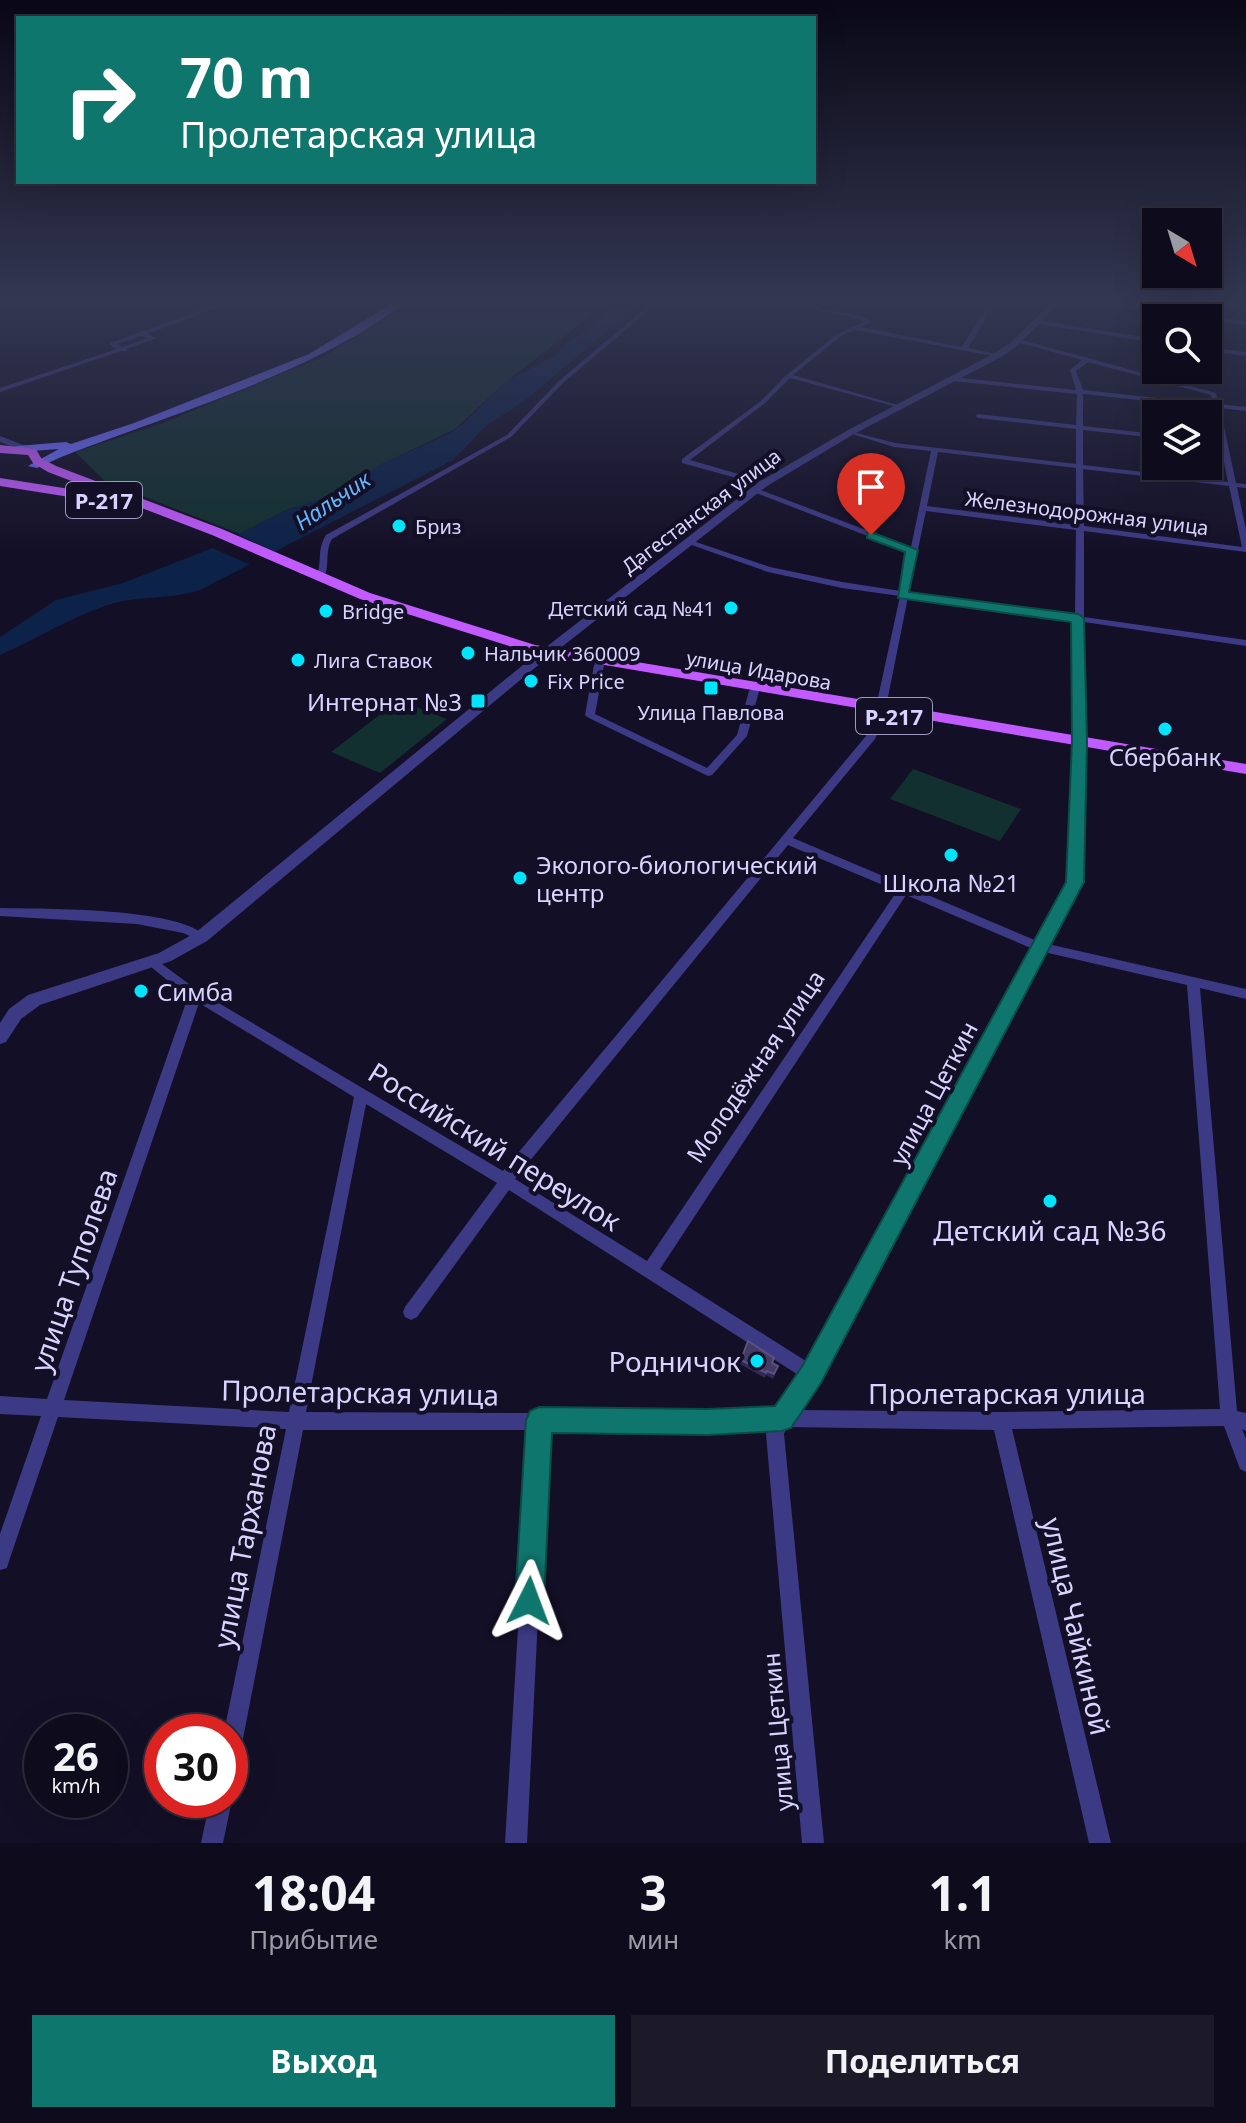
<!DOCTYPE html>
<html lang="ru">
<meta charset="utf-8">
<style>
:root{--surface:#0e0b1c;--page:#1c1929;--text:#f1f3f6;--muted:#9b9ba3;--line:#2e2b3b;--accent:#0f766e}
body{margin:0;font-family:"Noto Sans",sans-serif;background:var(--page);color:var(--text);height:100vh;display:flex;flex-direction:column;font-size:30px;white-space:nowrap}
*{box-sizing:border-box;margin:0}
p{font-size:26px;color:var(--muted)}
.icon{flex:none;width:44px;height:44px;fill:none;stroke:currentColor;stroke-width:2;stroke-linecap:round;stroke-linejoin:round}
.map{position:relative;height:1843px;overflow:hidden}
.sheet{display:flex;flex-direction:column;background:var(--surface);flex:1}
.sheet>*{flex:none}
.top-card{position:absolute;left:16px;top:16px;width:800px;height:168px;border-radius:0px;box-shadow:0 8px 32px #0002,0 0 0 2px var(--line);background:#0f766e;color:#fff;overflow:hidden}
.needle{width:52px;rotate:142deg}
.tools{position:absolute;left:1142px;top:208px;display:grid;gap:16px}
.tools a{display:grid;place-items:center;width:80px;height:80px;border-radius:0px;background:var(--surface);box-shadow:0 8px 32px #0002,0 0 0 2px var(--line);font-size:40px}
.speed{position:absolute;left:24px;top:1714px;display:flex;gap:16px;font-size:40px;font-weight:700;text-align:center}
.speed>*{display:grid;place-content:center;width:104px;height:104px;border-radius:50%;background:var(--surface);box-shadow:0 8px 32px #0002,0 0 0 2px var(--line);line-height:1}
.speed small{font-size:20px;font-weight:400}
.speed .limit{border:12px solid #d22;background:#fff;color:#111}
.pin{position:absolute;display:grid;place-items:center;width:68px;height:68px;color:#fff;margin:-82px -34px;border-radius:50% 50% 50% 0;rotate:-45deg;box-shadow:0 0 8px #0007}
.pin .icon{rotate:45deg}
.me{position:absolute;width:88px;margin:-44px;rotate:3deg;stroke-linejoin:round;filter:drop-shadow(0 0 6px #0008)}
.turn{display:flex;align-items:center;gap:28px;height:168px;padding:0 32px;font-size:36px}
.turn .icon{width:104px;height:104px;stroke-width:2.5}
.turn b{display:block;font-size:56px;line-height:68px}
.eta{display:flex;justify-content:space-evenly;align-items:center;height:136px;text-align:center}
.eta b{font-size:48px;font-weight:700;line-height:56px}
.primary-button{display:flex;gap:16px;margin-top:auto;padding:16px 32px}
.primary-button a{flex:1;height:92px;border-radius:0px;background:var(--accent);color:#fff;font-size:32px;font-weight:700;line-height:92px;text-align:center}
.primary-button a+a{background:var(--page);color:var(--text)}
.map>svg:first-child{display:block}
</style>
<div class="map">
<svg width="1246" height="1843" viewBox="0 0 1246 1843">
<rect width="100%" height="100%" fill="#130f26"/>
<path fill="#12302f" d="M415,300H611L507,381L455,429L382,464L321,499L286,510L240,534L106,482L75,452L160,424L323,357Z
M399,700L447,719L380,773L331,752Z
M913,769L1021,809L1000,841L890,799Z"/>
<path fill="#0c2248" d="M620,300H645L523,402L486,426L453,460L200,590C170,600 138,595 108,605C70,617 37,639 0,655V637L56,600L123,583L210,549L286,510L321,499L382,464L448,434L463,424L507,381L558,354L566,343L591,328Z"/>
<path fill="#130f26" d="M234,533L250,540L280,554L255,567L208,546Z"/>
<g fill="none" stroke-linecap="round" stroke-linejoin="round">
<path fill="#3d3a85" fill-rule="evenodd" d="M230,300H238L147,334L157,338L127,349L126,351H121L0,392V388L117,349L110,345V343ZM141,336L148,338L122,347L117,344Z
M655,300H661L563,383L511,437L332,539C324,552 331,566 323,579H317L316,577C323,562 316,551 326,535L507,435L559,381Z
M804,300C812,301 813,305 821,308C838,315 856,309 871,322L861,327L962,347L991,300H997L968,348L1001,355L998,357L855,330L841,336L793,375L901,406V408L790,378L765,403L690,460L766,482V486L682,463V459L761,401L783,378L837,334L864,322C844,310 820,319 804,300Z
M1190,300H1196L1191,318H1185Z
M1035,320L1156,339V343L1033,323Z
M1018,339L1216,393L1219,404L1246,407V411L1220,408L1236,483L1246,484V488L1237,487L1246,530V552L1084,531V617L1246,640V646L1084,622V742L1081,882L1048,944L1246,989V999L1200,988L1237,1411L1246,1413V1431L1242,1429L1246,1439V1472L1240,1469L1224,1426L1012,1429L1111,1843H1089L994,1430L787,1427L784,1434L824,1843H802L766,1434L769,1427L707,1431L547,1430L527,1843H505L530,1430H303L240,1754L237,1761L230,1764V1732H224L286,1429L58,1417L9,1561L7,1568L0,1570V1534L41,1416L0,1414V1396L47,1399L188,997L145,962L147,959H155L200,992L503,1171L866,736L875,714L880,711L885,714L875,739L793,838L1037,941L1069,882L1074,742L1075,621L908,597L886,707L881,710L876,707L900,596L842,588L768,572L686,543L693,541L770,567L842,582L901,591L909,552L751,491L758,489L911,547L931,451L894,447L849,433V431L895,443L1076,464V429L978,418L975,416L978,414L1076,425L1077,394L952,381L949,379L952,377L1076,390L1070,370L1082,360L1016,342ZM1088,362L1211,395L1213,404L1083,390L1076,371ZM1083,394L1213,408L1228,482L1083,465V430L1156,438V434L1083,426ZM938,452L1076,468V525L927,506ZM1083,469L1229,486L1242,547L1084,526ZM926,511L1076,530L1075,616L909,592ZM788,845L897,891L647,1261L515,1179ZM906,895L1033,949L809,1363L660,1269ZM1044,952L1187,985L1220,1409L1001,1412L798,1410L818,1380ZM199,1003L354,1097L289,1412L64,1400ZM366,1104L497,1183L405,1307L403,1312L405,1317L411,1320L417,1317L509,1190L800,1376L777,1410L707,1413H543L539,1411L535,1413L306,1412Z
M1208,347L1246,352V356L1208,351Z
M599,662L604,665L595,714L707,768L737,735L749,691L754,688L759,691L747,736L712,775L708,776L587,717L585,715L594,665Z
M0,908C44,909 179,907 207,937L201,941L183,933L137,924L0,916Z
M230,1796L232,1800L223,1843H201L210,1800H230Z"/>
<path fill="#3d3a85" fill-rule="evenodd" d="M1054,300H1062L1016,347L1001,357L854,434L767,486L531,671L207,941L171,961L40,1005L21,1019L6,1042L0,1044V1023L9,1009L28,995L159,953L195,933L523,665L759,482L848,430L995,353L1010,343Z
M1076,300H1098L1246,321V325Z
M0,436L31,448L33,450L28,453L0,442Z"/>
<path fill="#6f6bff" fill-rule="evenodd" d="M398,300H409C335,358 227,396 139,428C104,441 70,452 37,468L28,466L59,449L17,452L12,449L17,446L66,442L71,444L134,423L309,354Z"/>
<path fill="#c25bff" fill-rule="evenodd" d="M0,445L36,449L41,458L56,466L222,529L370,593L535,645L1246,764V774L528,652L360,599L212,535L48,472L33,463L28,455L0,453Z
M0,478L95,493L101,497L95,501L0,486Z"/>
</g>
<path fill="#312854" d="M741,1360L772,1363L778,1366L773,1379L766,1375L765,1378L740,1364Z"/>
<path fill="#433a66" stroke="#5a527e" stroke-width="2" d="M748,1341L774,1358L772,1363L778,1366L774,1374L767,1371L766,1373L741,1360Z"/>
<linearGradient id="sky" x2="0" y2="1"><stop stop-color="#0a0815"/><stop offset="0.54" stop-color="#333752"/><stop offset="1" stop-color="#333752" stop-opacity="0"/></linearGradient>
<rect width="1246" height="558" fill="url(#sky)"/>
<path fill="#0f766e" stroke="#0a4d48" stroke-width="2" d="M871,532L918,550L909,592L1078,614L1084,618L1087,742L1084,882L821,1383L791,1428L782,1431L707,1435L552,1433L544,1601L540,1612L529,1616L519,1612L515,1601L526,1420L530,1411L539,1407L707,1409L775,1406L803,1365L1066,882L1072,742L1071,622L898,598L905,552L867,538V533Z"/>
<g fill="#00e5ff" stroke="#130f26" stroke-width="3">
<circle cx="399" cy="526" r="8"/>
<circle cx="731" cy="608" r="8"/>
<circle cx="326" cy="611" r="8"/>
<circle cx="468" cy="653" r="8"/>
<circle cx="298" cy="660" r="8"/>
<circle cx="531" cy="681" r="8"/>
<rect x="703" y="680" width="16" height="16" rx="4"/>
<rect x="470" y="693" width="16" height="16" rx="4"/>
<circle cx="1165" cy="729" r="8"/>
<circle cx="951" cy="855" r="8"/>
<circle cx="520" cy="878" r="8"/>
<circle cx="141" cy="991" r="8"/>
<circle cx="1050" cy="1201" r="8"/>
<circle cx="757" cy="1361" r="8"/>
</g>
<g text-anchor="middle" dominant-baseline="central" stroke-width="8" stroke-linejoin="round" paint-order="stroke">
<g font-size="20" fill="#d9d4ff" stroke="#130f26">
<text transform="translate(701 511) rotate(-37)">Дагестанская улица</text>
<text transform="translate(1087 513) rotate(7)">Железнодорожная улица</text>
<text transform="translate(759 670) rotate(10)">улица Идарова</text>
</g>
<g font-size="20" fill="#d9d4ff" stroke="#130f26" text-anchor="start">
<text x="415" y="526">Бриз</text>
<text x="715" y="608" text-anchor="end">Детский сад №41</text>
<text x="342" y="611">Bridge</text>
<text x="484" y="653">Нальчик 360009</text>
<text x="314" y="660">Лига Ставок</text>
<text x="547" y="681">Fix Price</text>
<text x="711" y="712" text-anchor="middle">Улица Павлова</text>
</g>
<g fill="#130f26" stroke="#9e99be" stroke-width="2">
<rect x="66" y="482" width="76" height="36" rx="6"/>
<rect x="856" y="698" width="76" height="36" rx="6"/>
</g>
<g font-size="22" font-weight="bold" fill="#d9d4ff">
<text x="104" y="500">Р-217</text>
<text x="894" y="716">Р-217</text>
</g>
<g font-size="22" font-style="italic" fill="#62b6ff" stroke="#130f26">
<text transform="translate(332 500) rotate(-34)">Нальчик</text>
</g>
<g font-size="24" fill="#d9d4ff" stroke="#130f26">
<text x="462" y="701" text-anchor="end">Интернат №3</text>
<text x="1165" y="756">Сбербанк</text>
<text x="536" y="864" text-anchor="start">Эколого-биологический<tspan x="536" dy="28">центр</tspan></text>
<text x="951" y="882">Школа №21</text>
<text x="157" y="991" text-anchor="start">Симба</text>
</g>
<g font-size="24" fill="#d9d4ff" stroke="#130f26">
<text transform="translate(755 1066) rotate(-56)">Молодёжная улица</text>
<text transform="translate(933 1093) rotate(-62)">улица Цеткин</text>
<text transform="translate(777 1732) rotate(-95)">улица Цеткин</text>
</g>
<g font-size="28" fill="#d9d4ff" stroke="#130f26">
<text transform="translate(495 1146) rotate(32)">Российский переулок</text>
<text transform="translate(73 1270) rotate(-71)">улица Туполева</text>
<text transform="translate(360 1392) rotate(1)">Пролетарская улица</text>
<text x="1007" y="1393">Пролетарская улица</text>
<text transform="translate(244 1536) rotate(-79)">улица Тарханова</text>
<text transform="translate(1077 1626) rotate(77)">улица Чайкиной</text>
</g>
<g font-size="28" fill="#d9d4ff" stroke="#130f26">
<text x="1050" y="1230">Детский сад №36</text>
<text x="741" y="1361" text-anchor="end">Родничок</text>
</g>
</g>
</svg>
<div class="tools">
<a><svg class="needle" viewBox="-14 -14 28 28"><path d="M0-13l5 13h-10z" fill="#e53935"/><path d="M0 13l5-13h-10z" fill="#9b9ba3"/></svg></a>
<a><svg class="icon" aria-label="search" viewBox="0 0 24 24"><circle cx="10" cy="10" r="6"/><path d="M15 15l6 6"/></svg></a>
<a><svg class="icon" aria-label="layers" viewBox="0 0 24 24"><path d="M12 4l9 5-9 5-9-5zM3 14l9 5 9-5"/></svg></a>
</div>
<div class="speed"><div>26<small>km/h</small></div><div class="limit">30</div></div>
<div class="pin" style="left:871px;top:535px;background:#d93025"><svg class="icon" aria-label="arrive" viewBox="0 0 24 24"><path d="M6 21V4h12l-3 4 3 4H6"/></svg></div>
<svg class="me" style="left:529px;top:1601px" viewBox="-20 -20 40 40"><path d="M0-17L14 15 0 8-14 15z" fill="#0f766e" stroke="#fff" stroke-width="4"/></svg>
<div class="top-card">
<div class="turn"><svg class="icon" aria-label="right" viewBox="0 0 24 24"><path d="M7 20v-9h11M14 6l5 5-5 5"/></svg><div><b>70 m</b>Пролетарская улица</div></div>
</div>
</div>
<section class="sheet">
<div class="eta">
<div><b>18:04</b><p>Прибытие</p></div>
<div><b>3</b><p>мин</p></div>
<div><b>1.1</b><p>km</p></div>
</div>
<div class="primary-button"><a>Выход</a><a>Поделиться</a></div>
</section>
